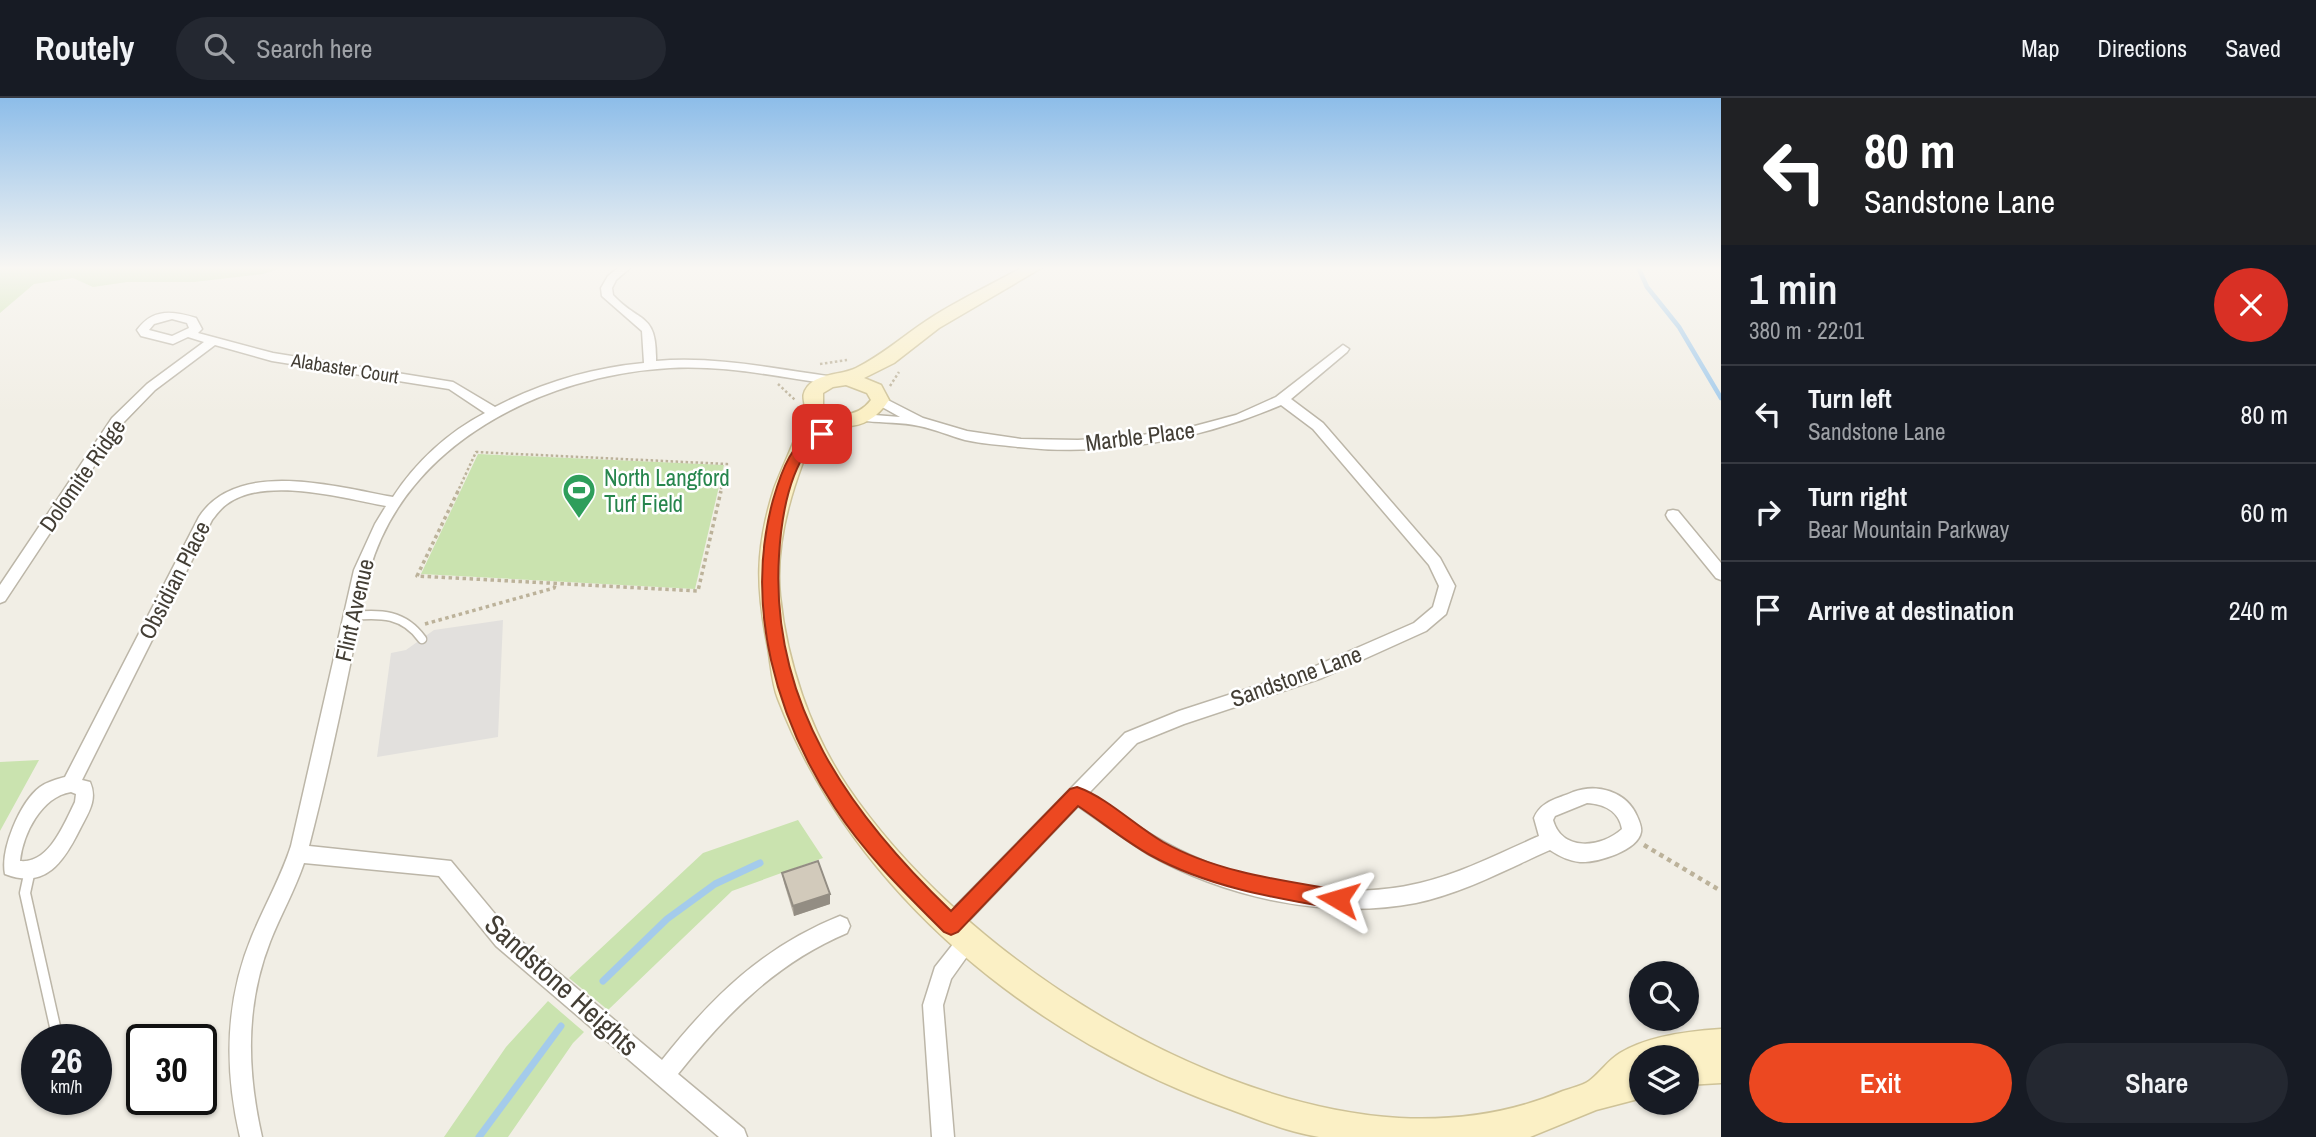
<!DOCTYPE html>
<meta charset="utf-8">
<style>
:root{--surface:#171b24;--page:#242831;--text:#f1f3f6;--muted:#9ea1a6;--line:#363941;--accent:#ec4821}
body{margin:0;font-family:"Archivo Narrow",sans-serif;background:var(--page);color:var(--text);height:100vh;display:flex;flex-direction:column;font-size:26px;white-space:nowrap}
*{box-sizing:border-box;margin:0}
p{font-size:23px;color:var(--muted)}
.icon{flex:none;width:38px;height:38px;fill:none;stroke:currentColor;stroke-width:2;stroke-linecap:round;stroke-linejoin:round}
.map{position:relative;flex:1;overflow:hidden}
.drawer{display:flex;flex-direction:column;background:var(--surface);width:595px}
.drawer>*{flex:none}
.hud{background:#202124;color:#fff;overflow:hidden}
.controls{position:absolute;left:1629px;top:863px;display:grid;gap:14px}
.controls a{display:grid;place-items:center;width:70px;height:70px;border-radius:50%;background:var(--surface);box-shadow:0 2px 5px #0004;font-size:35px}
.speed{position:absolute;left:21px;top:926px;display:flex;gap:14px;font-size:35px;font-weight:700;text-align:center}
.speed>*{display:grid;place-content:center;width:91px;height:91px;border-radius:50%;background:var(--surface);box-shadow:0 2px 5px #0004;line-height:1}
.speed small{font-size:18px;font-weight:400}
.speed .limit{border:4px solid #111;border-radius:10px;background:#fff;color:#111}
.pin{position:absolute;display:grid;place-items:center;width:60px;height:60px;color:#fff;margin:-30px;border-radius:14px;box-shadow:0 4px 10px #0006}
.me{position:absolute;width:77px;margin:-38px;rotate:277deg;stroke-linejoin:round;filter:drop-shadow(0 0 5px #0008)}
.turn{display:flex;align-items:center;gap:24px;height:147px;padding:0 28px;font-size:32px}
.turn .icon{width:91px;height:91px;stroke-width:2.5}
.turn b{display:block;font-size:49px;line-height:60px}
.round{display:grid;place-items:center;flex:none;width:74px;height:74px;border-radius:37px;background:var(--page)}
.summary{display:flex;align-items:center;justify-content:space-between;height:119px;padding:0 28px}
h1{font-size:42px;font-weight:600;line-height:52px}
.cta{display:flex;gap:14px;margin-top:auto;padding:14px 28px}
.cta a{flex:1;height:80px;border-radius:42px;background:var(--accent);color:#fff;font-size:28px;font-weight:600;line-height:80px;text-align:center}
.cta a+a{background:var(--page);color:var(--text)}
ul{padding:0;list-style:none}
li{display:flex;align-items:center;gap:21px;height:98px;padding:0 28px;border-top:2px solid var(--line)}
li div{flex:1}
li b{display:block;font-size:26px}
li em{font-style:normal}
header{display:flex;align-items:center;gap:42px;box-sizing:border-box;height:98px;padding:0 35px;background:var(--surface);border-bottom:2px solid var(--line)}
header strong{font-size:33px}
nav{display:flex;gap:38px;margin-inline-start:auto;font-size:24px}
.search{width:490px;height:63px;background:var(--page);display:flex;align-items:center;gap:18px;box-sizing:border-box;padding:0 24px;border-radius:38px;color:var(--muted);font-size:26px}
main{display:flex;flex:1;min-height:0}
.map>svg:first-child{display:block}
</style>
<header>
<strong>Routely</strong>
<div class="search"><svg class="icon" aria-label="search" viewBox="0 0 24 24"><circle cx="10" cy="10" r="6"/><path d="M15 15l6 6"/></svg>Search here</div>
<nav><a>Map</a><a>Directions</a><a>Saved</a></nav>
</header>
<main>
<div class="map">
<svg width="1721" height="1039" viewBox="0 0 1721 1039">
<rect width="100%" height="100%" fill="#f1eee5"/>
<path fill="#cae3af" d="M0,169H285L263,176L194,184H127L93,189L73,180L34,186L0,215Z
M478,356L724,367L695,491L421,476Z
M39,662L0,733V664Z
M798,722L823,760L732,793L608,912L569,880L703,755Z
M548,903L584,934L573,945L508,1039H444L506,949Z"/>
<path fill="#e2e0dd" d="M503,522L498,639L377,659L391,555L406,552L434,532Z"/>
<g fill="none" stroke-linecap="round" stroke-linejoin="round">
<path stroke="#a4cbeb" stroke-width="4.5" d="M1638,169L1647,189L1679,229L1721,300"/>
<path stroke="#a4cbeb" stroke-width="7" d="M603,883L667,821L715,786L760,765
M479,1039L561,928"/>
<defs>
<path id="lane-far1" d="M352,518C381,515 404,516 422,541"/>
<path id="lane" d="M30,772L25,795L58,942"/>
<path id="street" d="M619,169H631L616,182L612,190L613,197C640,226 657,214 656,263C714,258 771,270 828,278L834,282L828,286C776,278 723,267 670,270C545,277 405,344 369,474C360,506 356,540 349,572C337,631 324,690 309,748L451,763L510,834L662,962C713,898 763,849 840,818L847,821L850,828L847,835C776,865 726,916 678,976L744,1031L747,1039H719L496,848L439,778L304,765C295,792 280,818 270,844C245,908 247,973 262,1039H240C224,970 225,903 252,838C265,807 281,779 291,748L354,472L375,426L386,408C343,400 265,378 227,406C221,410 216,417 212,422L82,682L90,684C98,702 88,715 80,731C64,763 46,792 5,776C0,752 20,704 40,689C47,684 57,681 65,679L199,419C237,360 336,389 393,399C415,365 448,334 485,315L449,291L272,263L215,247L155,292L122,326L5,503L0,505V487L112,320L147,286L204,244L188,239L173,246L141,238L137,232C153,210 173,213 196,220L202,231L198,235L273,255L453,284L495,309C541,285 591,270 644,265L642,233L602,198L601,190L608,178ZM172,221L187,225L189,230L172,238L149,232L154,226ZM71,694L76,696L75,704C64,726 49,766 20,763C23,736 41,699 71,694Z
M1343,247L1349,251L1347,254L1291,301L1323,325L1440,460L1455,488L1446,516L1426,533L1322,580L1184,626L1137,645L1089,695C1122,718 1154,741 1190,757C1257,788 1347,803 1420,785C1462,775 1500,755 1539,738L1534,720C1541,703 1557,701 1573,694C1597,685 1626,693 1637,718C1639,723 1642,729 1641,734C1638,753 1596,765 1580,764C1569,763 1559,758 1550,752C1507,771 1463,795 1416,805C1328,822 1226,800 1148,756C1124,741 1101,724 1078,708L958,834L951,837L944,834L941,827L944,820L1125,635L1179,613L1311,570L1414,525L1433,509L1439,488L1429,467L1313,331L1281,307C1200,342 1107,359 1019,349C1001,347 983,346 965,342C950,338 935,331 919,328C903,324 883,325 866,323L861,322V316L900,319L875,305V299L880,298L923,320L967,333L1021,341L1078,342L1136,338L1191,329L1236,317L1276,299ZM1587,705C1604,706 1619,713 1622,731C1601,750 1562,754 1553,722L1555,718Z
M1673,412L1678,413L1721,465V482L1716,480L1668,421L1666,417L1668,413Z
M968,833L975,836L978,843L951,881L943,907L954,1039H932L923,907L935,869L961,836Z"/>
<path id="secondary" d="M1023,169H1043L939,230L894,265L864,280L881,287L889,302C872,328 849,334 820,323C796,377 774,439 780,498C787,564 810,633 847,688C959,854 1197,1007 1399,1020C1456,1023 1511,1015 1563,993C1571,990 1582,988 1589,983C1600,975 1608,962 1620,955C1648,938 1689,933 1721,931V985L1687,987V959H1642V1000L1596,1012L1530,1039H1319C1289,1034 1261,1023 1232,1012C1038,944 853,797 778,601C772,586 771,567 768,550C756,490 755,451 774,391C779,377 805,320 805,312C805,302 800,298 808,288C819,275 842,277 856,270C882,257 902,239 926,223C956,203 991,187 1023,169ZM846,287L867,295L871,302C858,319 841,319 823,310V295L833,289Z"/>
</defs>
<use href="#lane-far1" stroke="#bcb6a8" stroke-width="11"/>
<use href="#lane" stroke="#bcb6a8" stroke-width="13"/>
<use href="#street" stroke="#bcb6a8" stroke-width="3"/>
<use href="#secondary" stroke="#cec297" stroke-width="3"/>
<path stroke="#bcb29a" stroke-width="2.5" stroke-dasharray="2.5 2.5" stroke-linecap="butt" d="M820,266L847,262
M778,286L795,302
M890,288L899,274
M831,342L841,337
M813,361L831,342L822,336
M457,395L476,354L727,366L720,395"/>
<path stroke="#bcb29a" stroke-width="3.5" stroke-dasharray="3.5 3.5" stroke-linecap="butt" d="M458,393L417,478L698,493L721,393
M425,526L554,490L556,485"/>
<path stroke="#bcb29a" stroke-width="4.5" stroke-dasharray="4.5 4.5" stroke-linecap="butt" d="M1644,747L1721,793"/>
<use href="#lane-far1" stroke="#fff" stroke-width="8"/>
<use href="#lane" stroke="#fff" stroke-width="10"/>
<use href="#street" fill="#fff" fill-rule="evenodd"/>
<use href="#secondary" fill="#fbf0c5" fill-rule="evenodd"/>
</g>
<path fill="#b5aea1" d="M782,775L830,806L794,818L784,785Z"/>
<path fill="#938d83" d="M830,796V806L794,818L793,808Z"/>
<path fill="#d2cabb" stroke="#938d83" stroke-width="2" d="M818,763L830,796L793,808L782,775Z"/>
<linearGradient id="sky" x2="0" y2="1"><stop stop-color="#8dbde9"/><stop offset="0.54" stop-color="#f9f7f3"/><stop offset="1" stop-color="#f9f7f3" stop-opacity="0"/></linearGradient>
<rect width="1721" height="315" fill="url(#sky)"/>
<path fill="#ec4821" stroke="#992f15" stroke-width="2" d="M822,331L829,336C823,342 812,344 808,351C787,381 781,423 779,458C770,605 849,715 951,813L1070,691L1077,689C1108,700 1134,727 1163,744C1216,774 1279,782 1338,792L1345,794L1348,801L1345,808L1338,811C1274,800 1208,789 1150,757C1125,743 1102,724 1078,708L958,834L951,837L944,834C905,795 865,756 835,710C776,620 744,508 773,402C781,374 792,340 822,331Z"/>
<defs>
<symbol id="stadium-pin" viewBox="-11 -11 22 30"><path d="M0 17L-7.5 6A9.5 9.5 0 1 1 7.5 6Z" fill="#2e9e5b" stroke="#fff"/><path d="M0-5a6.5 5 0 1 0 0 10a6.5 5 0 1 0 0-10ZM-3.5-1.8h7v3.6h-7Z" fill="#fff"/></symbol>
</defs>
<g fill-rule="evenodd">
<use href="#stadium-pin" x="560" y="373" width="38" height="52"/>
</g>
<g text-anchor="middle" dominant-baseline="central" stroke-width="5" stroke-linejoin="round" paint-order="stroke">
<g font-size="19" fill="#433e35" stroke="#fff">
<text transform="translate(345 270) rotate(9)">Alabaster Court</text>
</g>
<g font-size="23" fill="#433e35" stroke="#fff">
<text transform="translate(1140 338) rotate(-7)">Marble Place</text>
<text transform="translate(82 377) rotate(-55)">Dolomite Ridge</text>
<text transform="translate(174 482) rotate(-63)">Obsidian Place</text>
<text transform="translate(354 512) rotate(-77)">Flint Avenue</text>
<text transform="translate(1296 578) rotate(-20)">Sandstone Lane</text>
</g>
<g font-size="23" fill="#27864d" stroke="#fff" text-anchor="start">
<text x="604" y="379">North Langford<tspan x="604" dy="26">Turf Field</tspan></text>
</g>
<g font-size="28" fill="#433e35" stroke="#fff">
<text transform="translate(562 887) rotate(42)">Sandstone Heights</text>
</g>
</g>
</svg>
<div class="controls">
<a><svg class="icon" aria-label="search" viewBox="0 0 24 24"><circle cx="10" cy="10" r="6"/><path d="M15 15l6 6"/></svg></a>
<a><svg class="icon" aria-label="layers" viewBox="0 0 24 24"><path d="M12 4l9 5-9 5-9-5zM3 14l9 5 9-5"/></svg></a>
</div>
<div class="speed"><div>26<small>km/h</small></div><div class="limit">30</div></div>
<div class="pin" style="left:822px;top:336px;background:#d93025"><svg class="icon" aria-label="arrive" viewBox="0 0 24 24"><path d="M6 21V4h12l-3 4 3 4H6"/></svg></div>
<svg class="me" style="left:1338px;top:801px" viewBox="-20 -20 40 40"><path d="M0-17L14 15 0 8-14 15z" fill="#ec4821" stroke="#fff" stroke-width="4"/></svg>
</div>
<section class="drawer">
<div class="hud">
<div class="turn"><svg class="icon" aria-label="left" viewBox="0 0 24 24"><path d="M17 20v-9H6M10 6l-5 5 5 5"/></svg><div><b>80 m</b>Sandstone Lane</div></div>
</div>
<div class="summary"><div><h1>1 min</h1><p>380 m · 22:01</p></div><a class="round" style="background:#d93025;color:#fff"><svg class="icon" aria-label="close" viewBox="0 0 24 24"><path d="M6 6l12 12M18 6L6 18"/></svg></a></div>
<ul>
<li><svg class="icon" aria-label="left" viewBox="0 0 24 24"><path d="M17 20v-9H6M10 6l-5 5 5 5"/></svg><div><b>Turn left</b><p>Sandstone Lane</p></div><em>80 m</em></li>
<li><svg class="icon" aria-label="right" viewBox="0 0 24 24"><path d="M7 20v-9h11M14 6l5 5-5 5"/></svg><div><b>Turn right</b><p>Bear Mountain Parkway</p></div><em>60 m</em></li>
<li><svg class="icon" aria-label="arrive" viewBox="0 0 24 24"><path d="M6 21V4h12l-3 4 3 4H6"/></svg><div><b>Arrive at destination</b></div><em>240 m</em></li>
</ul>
<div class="cta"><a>Exit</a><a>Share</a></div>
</section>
</main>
